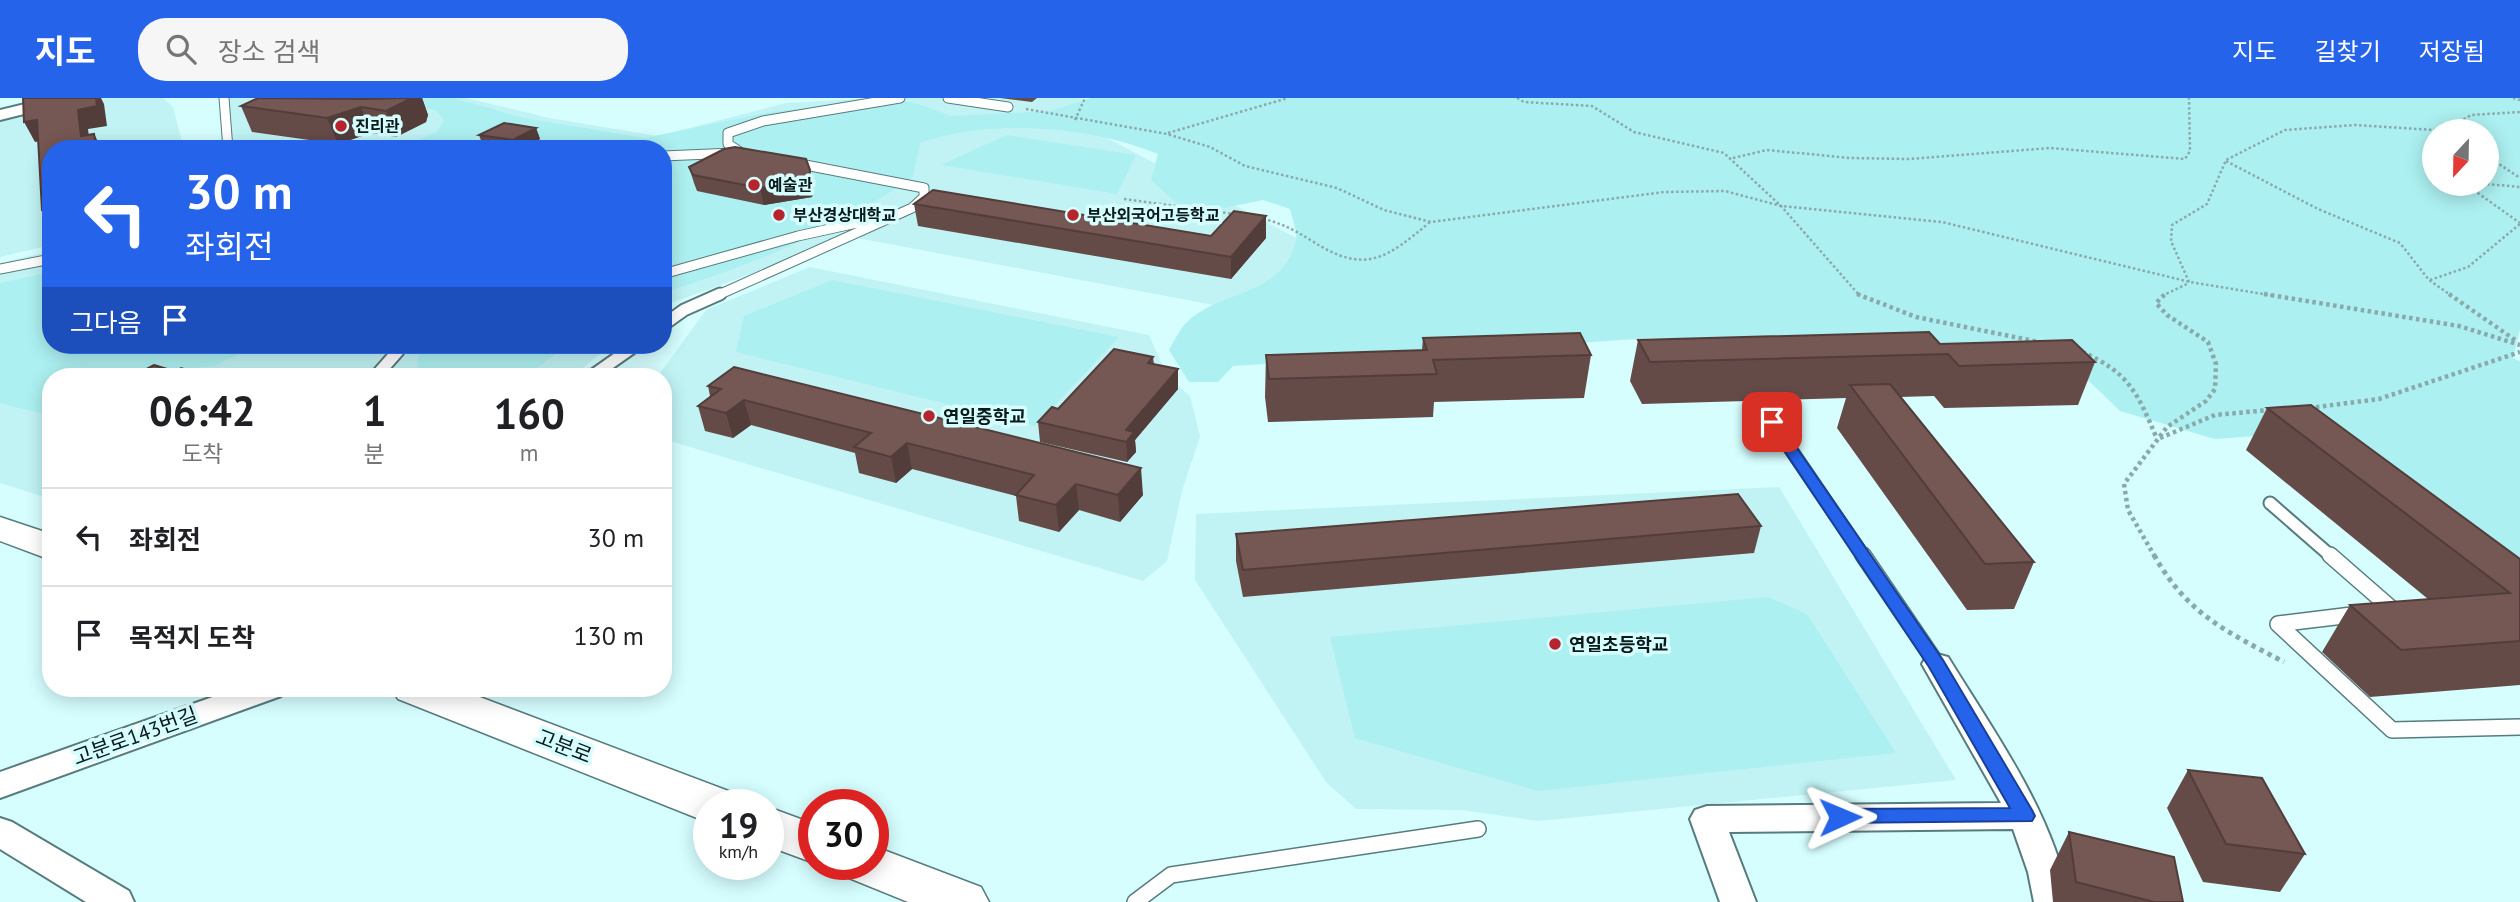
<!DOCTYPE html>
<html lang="ko">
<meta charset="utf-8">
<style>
:root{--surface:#fff;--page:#f6f6f6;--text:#202124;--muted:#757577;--line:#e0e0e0;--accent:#2563eb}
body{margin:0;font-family:"PT Sans","Noto Sans KR",sans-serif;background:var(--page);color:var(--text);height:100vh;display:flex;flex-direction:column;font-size:26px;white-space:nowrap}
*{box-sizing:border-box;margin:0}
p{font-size:23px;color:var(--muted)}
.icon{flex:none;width:38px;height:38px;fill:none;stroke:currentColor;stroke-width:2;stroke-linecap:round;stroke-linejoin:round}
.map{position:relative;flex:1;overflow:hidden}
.details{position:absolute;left:42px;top:270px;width:630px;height:329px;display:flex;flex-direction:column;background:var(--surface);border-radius:28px;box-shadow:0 4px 18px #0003}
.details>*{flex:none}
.banner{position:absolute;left:42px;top:42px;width:630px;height:214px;border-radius:28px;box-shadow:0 4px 18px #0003;background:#2563eb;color:#fff;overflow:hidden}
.needle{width:46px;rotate:202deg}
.controls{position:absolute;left:2422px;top:21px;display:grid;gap:14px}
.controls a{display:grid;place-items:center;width:77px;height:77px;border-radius:50%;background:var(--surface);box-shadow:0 4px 18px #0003;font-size:35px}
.speed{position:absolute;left:693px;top:691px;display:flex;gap:14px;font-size:35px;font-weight:700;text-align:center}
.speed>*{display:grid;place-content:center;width:91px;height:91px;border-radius:50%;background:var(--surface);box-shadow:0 4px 18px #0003;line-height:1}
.speed small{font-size:18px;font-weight:400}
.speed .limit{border:10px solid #d22;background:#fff;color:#111}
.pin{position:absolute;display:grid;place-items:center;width:60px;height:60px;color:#fff;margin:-30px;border-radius:14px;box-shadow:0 4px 10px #0006}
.me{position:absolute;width:77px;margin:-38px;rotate:89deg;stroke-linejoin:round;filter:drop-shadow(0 0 5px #0008)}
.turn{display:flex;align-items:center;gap:24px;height:147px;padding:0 28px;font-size:32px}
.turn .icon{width:91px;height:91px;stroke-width:2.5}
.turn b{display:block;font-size:49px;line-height:60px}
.then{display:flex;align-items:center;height:66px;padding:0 28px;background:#0003;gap:14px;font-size:26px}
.eta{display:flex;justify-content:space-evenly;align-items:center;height:119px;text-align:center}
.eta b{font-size:42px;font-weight:700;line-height:49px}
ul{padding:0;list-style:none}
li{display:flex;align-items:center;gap:21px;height:98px;padding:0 28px;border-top:2px solid var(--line)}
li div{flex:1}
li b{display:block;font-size:26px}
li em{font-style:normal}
header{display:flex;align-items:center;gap:42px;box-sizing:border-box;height:98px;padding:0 35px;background:var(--accent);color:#fff}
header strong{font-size:33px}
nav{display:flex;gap:38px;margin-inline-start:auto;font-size:24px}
.search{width:490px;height:63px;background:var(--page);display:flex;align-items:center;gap:18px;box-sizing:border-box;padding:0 24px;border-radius:28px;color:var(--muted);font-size:26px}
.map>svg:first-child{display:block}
</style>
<header>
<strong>지도</strong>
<div class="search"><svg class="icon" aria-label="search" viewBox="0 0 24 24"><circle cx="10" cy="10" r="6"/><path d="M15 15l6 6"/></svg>장소 검색</div>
<nav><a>지도</a><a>길찾기</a><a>저장됨</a></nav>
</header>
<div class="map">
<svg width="2520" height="804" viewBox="0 0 2520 804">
<rect width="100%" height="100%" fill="#d6feff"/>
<path fill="#c1f3f4" d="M93,0H163L173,9L184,51H51V147L0,159V22Z
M224,0H466L549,20L658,38L786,5L875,0H1082L1075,23L1306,145L1251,214L852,139L663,208V51H228Z
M51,153V247H611L573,278H51V401L0,385V165Z
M810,169L1149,237L1168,280L1190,298L1200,338L1182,393L1167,463L1143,483L663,341V278H658L706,212Z
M1779,389L1956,682L1538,723L1462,712L1356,711L1326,684L1195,482L1196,416Z"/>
<path fill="#adf0f1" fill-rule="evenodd" d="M254,0H453L524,20L645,40L770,14L893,1L919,6L951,18L1050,13L1091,0H2520V231L2513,260L2520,263V489L2306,334L2215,341L2120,313L2060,255L1761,241L1651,240L1233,268L1218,284H1189L1169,252C1174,243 1180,231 1187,224C1220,192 1282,199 1296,143C1298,134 1292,120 1290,111L1263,102L1219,111L1176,105L1151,82L1158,56C1090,28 990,20 920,45L913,79C834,134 755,166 663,195V51H398L437,34L444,22L435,12L406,7ZM2434,33H2487V86H2434Z
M1007,37L1136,57L1117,96L941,67Z
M51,174V247H259L214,268L163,273L153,278H51V318L0,305V185Z
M832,182L1119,239L1035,328L736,254L744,218Z
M420,247H568L526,278H416Z
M1768,499L1807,516L1896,655L1538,693L1355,640L1330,539Z"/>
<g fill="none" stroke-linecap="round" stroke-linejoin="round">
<defs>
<path id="lane-far2" d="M224,0L228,51
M948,0L1008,9
M740,54L728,46V35L763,23L900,0
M663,58L733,55
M0,171L51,161
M663,176L798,138L866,123
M716,198L912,110L924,99V90L795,65"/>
<path id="lane-far1" d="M663,227L684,212L720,196
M376,278L398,253L397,247
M592,278L636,247
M1772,324L1864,459
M2270,405L2332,459"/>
<path id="lane" d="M1863,457L1937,566
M2330,457L2393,512L2388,513
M2360,516L2278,526L2392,632L2520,629
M1135,804L1171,777L1478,731"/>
<path id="street" d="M50,0H78L76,3L0,22V12Z
M1937,556L1948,559C1996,637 2052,713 2070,804H2034L2028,774L2013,731L1729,734L1756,804H1720L1690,721L1695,712L1707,708L2001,705L1922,566L1926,559Z
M238,590H286L281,598L0,700V674Z
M0,720L12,724L129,793L134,804H86L0,751Z"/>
<path id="secondary" d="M0,419L51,436V462L0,443Z
M391,590H456L731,694L738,707H709V724L697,720L398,601Z
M768,709L814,726V765L768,748Z
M873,748L981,789L989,804H908L849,780L842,766H873Z"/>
</defs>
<use href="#lane-far2" stroke="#577c7d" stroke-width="11"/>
<use href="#lane-far1" stroke="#577c7d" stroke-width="15"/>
<use href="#lane" stroke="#577c7d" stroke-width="18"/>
<use href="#street" stroke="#577c7d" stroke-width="4"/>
<use href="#secondary" stroke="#577c7d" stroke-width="3"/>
<path stroke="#8aa9aa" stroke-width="2.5" stroke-dasharray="2.5 2.5" stroke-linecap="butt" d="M1517,0L1524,4L1592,8L1634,34L1724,55L1781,108L1860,198
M2513,0L2520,2
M1026,11L1167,36L1210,49L1245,68L1337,90L1384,112L1431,124L1664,94L1725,93L1781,108L1942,124L2190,184L2275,198
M1075,22L1085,0
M2446,31L2471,17L2520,14
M1168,35L1288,0
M2487,58L2520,80
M1733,60L1767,52L1850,60L1909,61L2050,50L2185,61L2190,53L2189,0
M2226,63L2318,111L2400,145L2429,182L2452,198
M2476,86L2471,88L2475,93L2520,125
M2487,86L2520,89
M1124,101L1234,116
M1263,121C1282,125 1296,133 1312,143C1365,177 1386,161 1430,124
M2430,182L2468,169L2520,126
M2189,184L2171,143L2172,127L2207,106L2226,62L2285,32L2355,27L2450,33
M2162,198L2189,185"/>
<path stroke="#8aa9aa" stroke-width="4.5" stroke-dasharray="3.5 3.5" stroke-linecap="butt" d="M1857,196L1916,219L2039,244
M2264,196L2459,228L2520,247
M2449,196L2515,242
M2082,254C2129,274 2138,296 2157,341
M2309,310L2379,301L2520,254
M2160,340L2215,317L2269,312
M2155,459L2128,412L2124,386L2167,329L2206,303L2215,291L2216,266L2208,244L2167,217L2156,205L2165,196"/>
<path stroke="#8aa9aa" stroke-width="5" stroke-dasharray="4.5 4.5" stroke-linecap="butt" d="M2154,457C2187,516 2227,534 2284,564"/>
<use href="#lane-far2" stroke="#fff" stroke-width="9"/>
<use href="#lane-far1" stroke="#fff" stroke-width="11"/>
<use href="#lane" stroke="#fff" stroke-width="15"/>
<use href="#street" fill="#fff" fill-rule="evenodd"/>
<use href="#secondary" fill="#fff" fill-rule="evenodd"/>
</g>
<path fill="#654b48" d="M363,0H422L428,17L426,24L396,39L371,35L338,46L252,34L241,8Z
M1000,0H1037L1032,4Z
M536,30L540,41L522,51H499L483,48L479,37Z
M689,69L814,89L812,99L764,107L697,93L694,85Z
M914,106L1211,138L1266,140L1231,181L918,128Z
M1423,240L1591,257L1584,300L1434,304L1433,319L1268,324L1265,299L1266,257L1422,252Z
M1638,242L1940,246L2095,264L2078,307L1944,310L1934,298L1900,299L2034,464L2014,511L1967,512L1837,330L1846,300L1642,306L1630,283Z
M1153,259L1154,266L1178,291L1135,342L1136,354L1127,364L1040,344L1038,324Z
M708,288L1143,397L1120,424L1079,412L1059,434L1019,423L1016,398L912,371L896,385L859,375L855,355L751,327L733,340L705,333L698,308L710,298Z
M2267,310L2520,461V587L2370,599L2322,554L2350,507L2428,501L2246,352Z
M1761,428L1754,455L1243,499L1236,463V436Z
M2188,672L2305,756L2280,794L2203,784L2167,710Z
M2069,734L2183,804H2053L2050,772Z"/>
<path fill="#523d3b" d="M96,0H101L104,6L107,28L88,31L90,48L94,36L102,51H81L78,12Z
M412,0H422L428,17L426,24L396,39L386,13Z
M361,9L371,35L338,46L327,20Z
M37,22L47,42L35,44L24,24Z
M536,30L540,41L522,51H516L513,42Z
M810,72L814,89L812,99L764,107L760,90Z
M51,110V128L42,112Z
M1266,118V140L1231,181V159Z
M1178,271V291L1135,342L1136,354L1127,364L1126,332Z
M744,302L751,327L733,340L726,315Z
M907,345L912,371L896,385L891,359Z
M1141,370L1143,397L1120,424L1118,397Z
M1076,386L1079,412L1059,434L1056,407Z"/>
<path fill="#755754" stroke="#523d3b" stroke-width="2" d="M23,0H96L97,8L78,12L81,38L94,36L96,47L81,49V51H51V110L42,112L37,22L24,24Z
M258,0L362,1L412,0L386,13L361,9L327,20L241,8Z
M504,25L536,30L513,42L479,37Z
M735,49L806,61L810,72L809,83L760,90L693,77L689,69L724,51Z
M933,92L1211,138L1234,113L1266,118L1231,159L914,106Z
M1929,234L1940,246L2072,242L2095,264L1959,268L1948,256L1650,264L1638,242Z
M1580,235L1591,257L1433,262L1437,276L1269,281L1266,257L1427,252L1423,240Z
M1114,251L1153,259L1148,265L1178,271L1126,332L1134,334L1126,344L1038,324L1052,309L1058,311Z
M154,267L177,274L181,270L209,278H133Z
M734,269L1141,370L1118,397L1076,386L1056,407L1016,397L1034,377L907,345L891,359L854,349L871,335L744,302L726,315L698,308L721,291L708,288Z
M1890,286L2034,464L1985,466L1850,287Z
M2311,307L2520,461V543L2401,552L2350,507L2510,495L2267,310Z
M1738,396L1761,428L1243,472L1236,436Z
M2188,672L2262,680L2305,756L2226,746Z
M2069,734L2174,759L2183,804H2154L2076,784Z"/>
<path fill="#2563eb" stroke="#184099" stroke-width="2" d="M1772,320L1777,321L1943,562L2032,712L2035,718L2032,723L1832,725L1829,719L1832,714L1840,711L2010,710L1929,569L1765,324Z"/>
<g fill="#b6252e" stroke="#d6feff" stroke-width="2.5">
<circle cx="341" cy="28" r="7"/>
<circle cx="754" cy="87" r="7"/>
<circle cx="779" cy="117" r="7"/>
<circle cx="1073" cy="117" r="7"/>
<circle cx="929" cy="318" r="7"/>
<circle cx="1555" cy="546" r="7"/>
</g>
<g text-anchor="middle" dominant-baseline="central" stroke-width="7" stroke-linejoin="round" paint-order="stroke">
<g font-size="16" font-weight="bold" fill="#0a191a" stroke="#d6feff" text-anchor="start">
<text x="355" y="28">진리관</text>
<text x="768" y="87">예술관</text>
<text x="793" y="117">부산경상대학교</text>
<text x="1087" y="117">부산외국어고등학교</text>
</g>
<g font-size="18" font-weight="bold" fill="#0a191a" stroke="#d6feff" text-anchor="start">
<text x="943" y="318">연일중학교</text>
<text x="1569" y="546">연일초등학교</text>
</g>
<g font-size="21" fill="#0a191a" stroke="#d6feff">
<text transform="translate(135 638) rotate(-20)">고분로143번길</text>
<text transform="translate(564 648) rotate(21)">고분로</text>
</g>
</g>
</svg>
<div class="controls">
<a><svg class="needle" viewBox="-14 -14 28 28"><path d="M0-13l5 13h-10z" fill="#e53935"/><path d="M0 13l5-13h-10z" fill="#757577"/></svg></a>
</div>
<div class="speed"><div>19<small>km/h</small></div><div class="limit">30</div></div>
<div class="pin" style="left:1772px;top:324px;background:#d93025"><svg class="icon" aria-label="arrive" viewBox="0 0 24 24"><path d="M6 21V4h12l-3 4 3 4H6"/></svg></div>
<svg class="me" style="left:1840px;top:719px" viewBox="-20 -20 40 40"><path d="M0-17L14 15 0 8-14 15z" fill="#2563eb" stroke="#fff" stroke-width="4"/></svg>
<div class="banner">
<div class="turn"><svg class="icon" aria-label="left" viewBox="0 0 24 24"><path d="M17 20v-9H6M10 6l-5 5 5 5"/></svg><div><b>30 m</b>좌회전</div></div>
<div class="then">그다음<svg class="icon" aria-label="arrive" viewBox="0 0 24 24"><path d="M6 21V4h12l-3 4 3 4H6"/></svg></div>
</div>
<section class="details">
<div class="eta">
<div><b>06:42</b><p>도착</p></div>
<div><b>1</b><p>분</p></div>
<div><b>160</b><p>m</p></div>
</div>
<ul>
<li><svg class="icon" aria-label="left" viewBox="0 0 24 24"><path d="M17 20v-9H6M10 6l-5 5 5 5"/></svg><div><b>좌회전</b></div><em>30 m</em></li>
<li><svg class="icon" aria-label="arrive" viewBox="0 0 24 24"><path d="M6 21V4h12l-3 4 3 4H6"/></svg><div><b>목적지 도착</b></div><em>130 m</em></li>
</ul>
</section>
</div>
